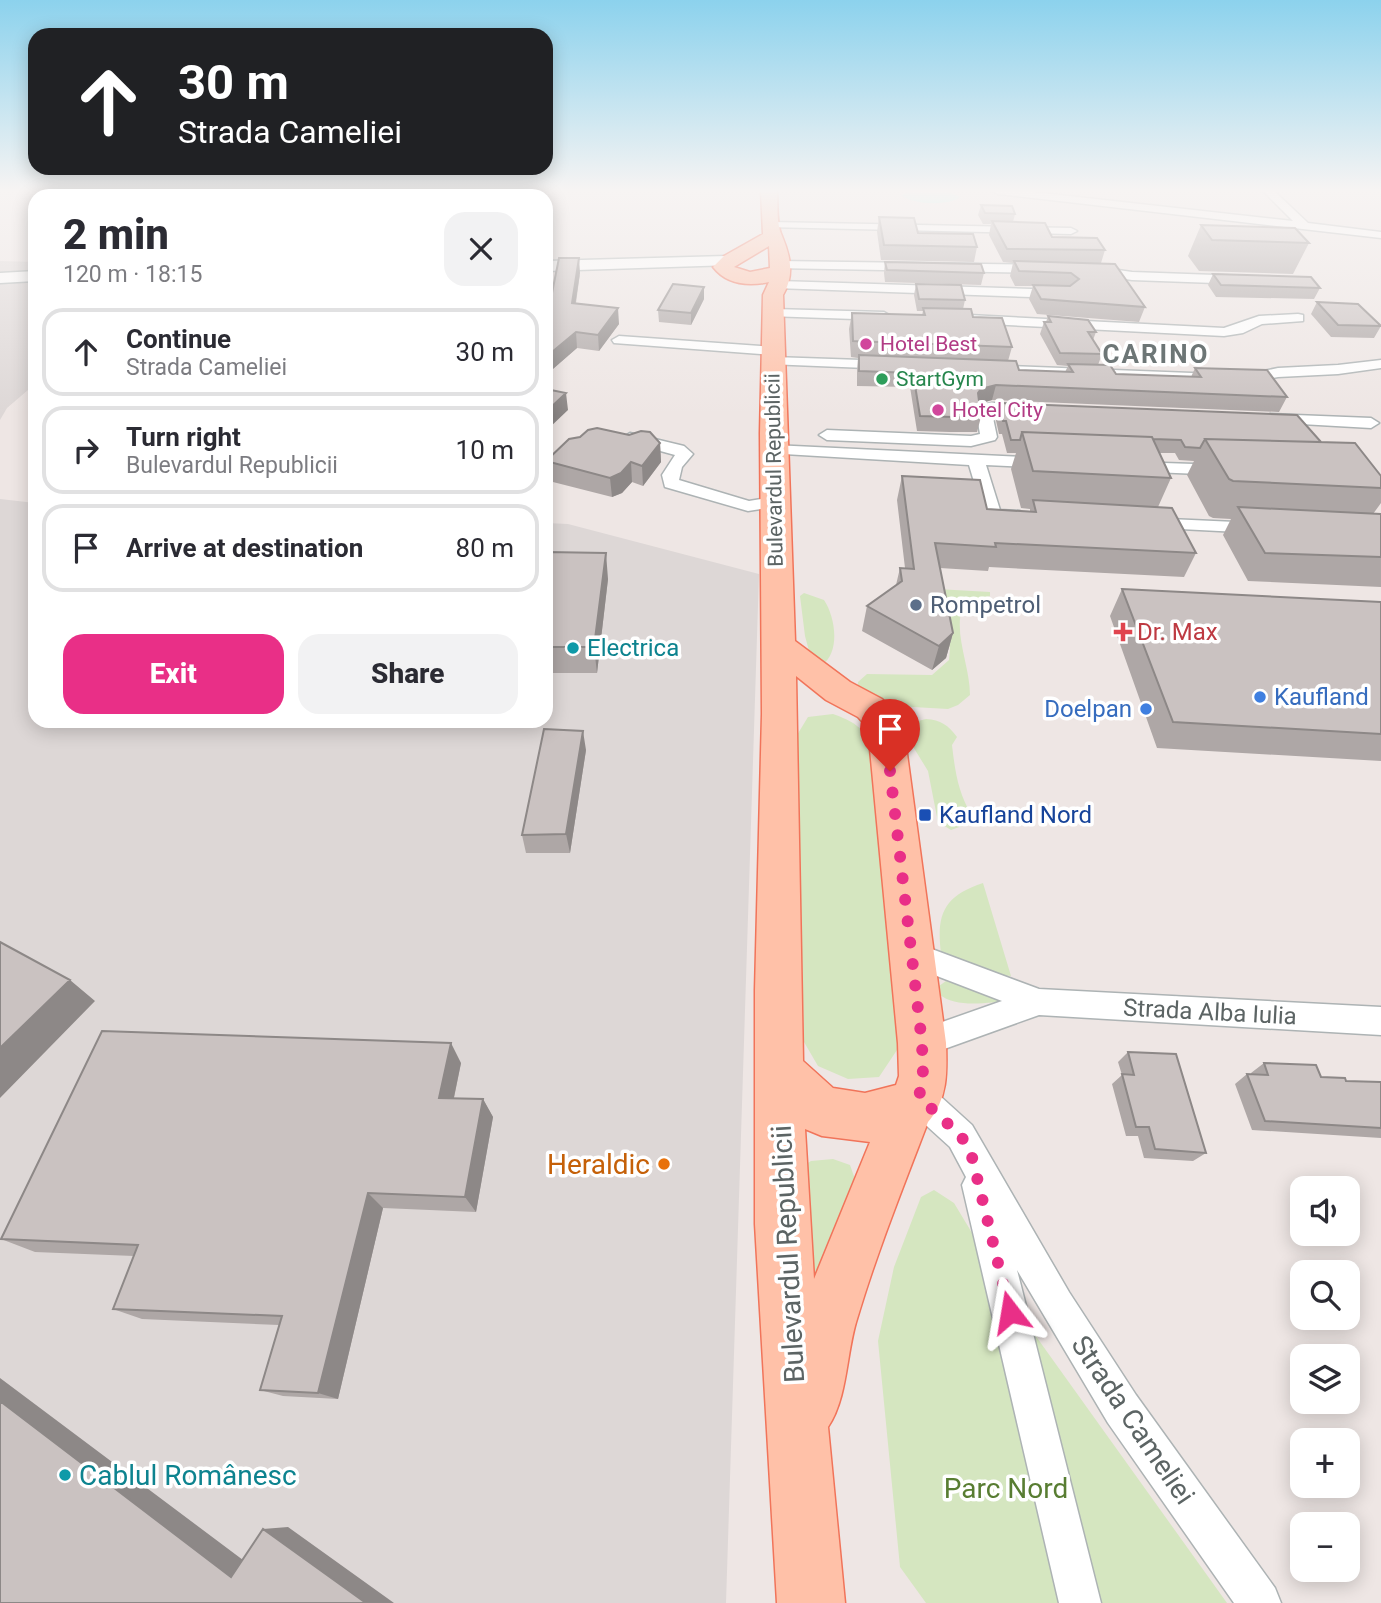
<!DOCTYPE html>
<meta charset="utf-8">
<style>
:root{--surface:#fff;--page:#f2f2f3;--text:#2b2b33;--muted:#7c7c81;--line:#e1e1e2;--accent:#e92f87}
body{margin:0;font-family:Roboto,sans-serif;background:var(--page);color:var(--text);height:100vh;display:flex;flex-direction:column;font-size:26px;white-space:nowrap}
*{box-sizing:border-box;margin:0}
p{font-size:23px;color:var(--muted)}
.icon{flex:none;width:38px;height:38px;fill:none;stroke:currentColor;stroke-width:2;stroke-linecap:round;stroke-linejoin:round}
.map{position:relative;flex:1;overflow:hidden}
.side{position:absolute;left:28px;top:189px;width:525px;height:539px;display:flex;flex-direction:column;background:var(--surface);border-radius:21px;box-shadow:0 4px 18px #0003}
.side>*{flex:none}
.hud{position:absolute;left:28px;top:28px;width:525px;height:147px;border-radius:21px;box-shadow:0 4px 18px #0003;background:#202124;color:#fff;overflow:hidden}
.controls{position:absolute;left:1290px;top:1176px;display:grid;gap:14px}
.controls a{display:grid;place-items:center;width:70px;height:70px;border-radius:14px;background:var(--surface);box-shadow:0 4px 18px #0003;font-size:35px}
.pin{position:absolute;display:grid;place-items:center;width:60px;height:60px;color:#fff;margin:-72px -30px;border-radius:50% 50% 50% 0;rotate:-45deg;box-shadow:0 0 7px #0007}
.pin .icon{rotate:45deg}
.me{position:absolute;width:77px;margin:-38px;rotate:346deg;stroke-linejoin:round;filter:drop-shadow(0 0 5px #0008)}
.turn{display:flex;align-items:center;gap:24px;height:147px;padding:0 35px;font-size:32px}
.turn .icon{width:91px;height:91px;stroke-width:2.5}
.turn b{display:block;font-size:49px;line-height:60px}
.round{display:grid;place-items:center;flex:none;width:74px;height:74px;border-radius:21px;background:var(--page)}
.head{display:flex;align-items:center;justify-content:space-between;height:119px;padding:0 35px}
h1{font-size:42px;font-weight:800;line-height:52px}
.cta{display:flex;gap:14px;margin-top:auto;padding:14px 35px}
.cta a{flex:1;height:80px;border-radius:21px;background:var(--accent);color:#fff;font-size:28px;font-weight:800;line-height:80px;text-align:center}
.cta a+a{background:var(--page);color:var(--text)}
ul{padding:0;list-style:none}
li{display:flex;align-items:center;gap:21px;height:88px;margin:0 14px 10px;padding:0 21px;border:4px solid var(--line);border-radius:21px}
li div{flex:1}
li b{display:block;font-size:26px}
li em{font-style:normal}
.map>svg:first-child{display:block}
</style>
<div class="map">
<svg width="1381" height="1603" viewBox="0 0 1381 1603">
<rect width="100%" height="100%" fill="#eee6e4"/>
<path fill="#ddd7d6" d="M0,261L35,262V384L7,408L0,420Z
M0,499L35,503V721H546V523L568,524L759,574L726,1603H0Z"/>
<path fill="#d5e6c0" d="M937,589L990,592V596L975,600L962,608C954,636 970,666 970,695L958,705L948,709L878,705L857,696L858,682L867,674L932,675L949,660L950,649Z
M804,593L824,600C835,616 841,652 822,665L812,662L805,636L800,596Z
M833,714C852,721 865,727 870,747L899,1047L879,1077L848,1079L818,1066L804,1042L797,735L808,717Z
M926,719C941,720 948,725 957,737L952,745C955,771 958,792 971,814L965,825L951,830L938,822L928,771L912,745L909,729L914,722Z
M983,883L1011,976L987,974L941,953C936,914 944,896 983,883Z
M946,981L1010,1001C989,1002 956,1009 939,994V986Z
M833,1159L850,1165L856,1182L804,1317L796,1170L811,1161Z
M934,1190L954,1203L1025,1321L1227,1603H926L900,1567L878,1341L894,1267L921,1197Z"/>
<path fill="#a3fff5" d="M913,191L949,192L960,197C949,206 913,205 901,195Z"/>
<g fill="none" stroke-linecap="round" stroke-linejoin="round">
<defs>
<path id="street" d="M993,191H1024L1293,221L1263,191H1274L1308,223L1381,232V238L998,194Z
M771,222L1071,228L1077,231L1071,234L767,227L765,225Z
M779,261L1044,265L1050,269L1044,273L775,268L773,265Z
M1091,266L1132,272L1243,276L1249,280L1243,284L1132,280L1087,273L1085,270Z
M779,281L1062,290L1068,294L1062,298L775,288L773,285Z
M773,309L884,312L891,316L884,320L768,316L766,313Z
M1298,314L1303,315V321L1262,324L1243,333L1224,336L969,323L962,319L969,315L1224,328L1259,316Z
M619,336L773,347L780,351L773,355L614,343L612,340Z
M773,357L891,361L898,365L891,369L768,364L766,361L768,358Z
M1381,360V368L1338,374L1278,377L1244,383L987,373L980,369L987,365L1244,375L1278,368L1338,365Z
M992,403L1031,404L1039,409L1031,414L992,413L997,437L995,440L971,446L827,440L819,435L827,430L971,436L980,434L976,410L978,407Z
M1270,414L1371,418L1379,423L1371,428L1264,422L1262,419Z
M630,433L684,446L693,454L682,467L679,480L749,501L774,497L783,502L780,506L748,511L665,487L662,475L675,455L624,441L622,438Z
M773,445L1046,458L1054,463L1046,468L986,465L1000,510L1020,511L1029,516C1020,525 993,524 984,515L969,465L767,453L765,450L767,447Z
M1134,462L1224,465L1232,470L1224,475L1128,471L1126,467L1128,463Z
M1147,518L1258,523L1267,528L1258,533L1141,527L1138,523L1141,519Z
M913,942L1039,989L1381,1007V1035L1039,1015L922,1057L911,1053L907,1043L911,1033L1002,1001L903,963L899,954L903,945Z
M918,1082L929,1086L972,1125L1069,1292L1136,1395L1275,1588L1281,1603H1234L1108,1423L1017,1270L1101,1603H1059L962,1185L966,1177L950,1147L907,1108L902,1097L907,1086Z"/>
<path id="secondary" d="M726,256L734,261L732,265L546,271V261Z
M35,271V281L0,283V273Z"/>
<path id="primary" d="M761,191H777C778,204 776,224 782,236C790,255 795,275 783,295L795,641L850,682L882,699L903,724L946,1043C947,1072 948,1099 928,1122C903,1187 877,1252 857,1319C846,1353 848,1397 828,1427L845,1603H777L755,1224V990L762,714L760,433L763,295L769,282C749,286 727,285 713,267L724,256L763,234ZM769,246L770,268L750,272L734,267ZM796,676L826,700L858,717L868,728L898,1043L899,1076L896,1085L865,1093L833,1088L803,1061ZM805,1129L822,1136L870,1142L814,1279Z"/>
</defs>
<use href="#street" stroke="#adb3b4" stroke-width="3"/>
<use href="#secondary" stroke="#acb4b4" stroke-width="3"/>
<use href="#primary" stroke="#f1745a" stroke-width="3"/>
<use href="#street" fill="#fff" fill-rule="evenodd"/>
<use href="#secondary" fill="#fff" fill-rule="evenodd"/>
<use href="#primary" fill="#ffc1a8" fill-rule="evenodd"/>
</g>
<path fill="#aea7a6" d="M981,205L1015,214L1013,222L1052,237L1105,250L1101,263L1145,307L1139,322L1037,314L1029,299L1033,286H1015L1010,276L1013,263L1003,262L989,235L991,224H983L978,215Z
M879,217L918,233L977,247L974,262L881,260L877,232Z
M1201,225L1309,243L1293,274L1199,271L1188,256Z
M885,262L984,273L981,285L885,282L884,273Z
M580,273L576,303L619,324L599,351L577,348L546,375Z
M1213,274L1320,288L1314,299L1216,297L1208,285Z
M916,284L965,300L963,309L1012,347L1008,361L1019,370L1065,372L1068,366L1057,365L1040,334L1044,322H1046L1048,316L1096,332L1093,340L1102,354L1098,365L1116,374L1191,377L1195,368L1287,397L1279,412L992,400L979,404L981,417L977,432H950L917,431L910,387L857,386V370L858,358L851,357L849,329L852,313L922,315L923,311H917L914,295Z
M704,299L691,325L659,322L658,310Z
M1317,302L1381,326L1374,338L1331,337L1311,314Z
M999,403L1321,442L1381,476V503L1373,514H1381V587L1248,581L1223,535L1231,519L1213,518L1209,516L1187,475L1194,461L1179,460L1175,453H1159L1171,478L1158,507L1196,553L1184,577L989,567L988,571L940,568L953,633L946,658L932,670L862,631L867,606L896,585L900,568H905L897,500L902,476L987,509L1030,511V509L1021,508L1011,469L1016,453H1007L1002,434H999L995,416Z
M660,443L661,462L643,486L632,482L622,493L612,497L549,481L546,461Z
M546,552L608,579L597,673H546Z
M1122,589L1381,602V761L1157,748L1110,616Z
M586,750L570,853H526L522,835Z
M1128,1052L1206,1153L1193,1161L1144,1158L1138,1136H1126L1112,1084L1122,1075L1118,1062Z
M461,1063L454,1098L483,1099L493,1117L476,1212L383,1208L338,1399L283,1396L260,1390L279,1325L142,1319L113,1309L134,1256L35,1252L1,1239Z
M1264,1063L1321,1077L1346,1081L1381,1082V1138L1252,1130L1235,1084L1247,1074H1251V1073Z"/>
<path fill="#8d8887" d="M579,258L580,273L573,319L572,303Z
M704,287V299L691,325V313Z
M618,308L619,324L599,351L598,335Z
M576,332L577,348L546,375V357Z
M996,385L992,400L977,404L978,393L981,389Z
M566,393L568,410L547,430L546,412Z
M660,443L661,462L643,486L642,466Z
M631,462L632,482L622,493L612,497L610,478Z
M606,553L608,579L597,673L594,647Z
M953,633L946,658L932,670L939,646Z
M583,731L586,750L570,853L566,834Z
M70,980L95,1001L0,1098V1048Z
M451,1043L461,1063L450,1116L439,1098Z
M483,1099L493,1117L476,1212L465,1197Z
M368,1193L383,1208L338,1399L318,1393Z
M0,1378L259,1572L231,1577L0,1401Z
M288,1527L394,1603H366L263,1529Z"/>
<path fill="#cac2c1" stroke="#8d8887" stroke-width="2" d="M981,205L1012,206L1015,214L985,213Z
M879,217L914,218L918,233L973,234L977,247L884,245Z
M992,221L1045,223L1052,237L1097,238L1105,250L1007,249Z
M1201,225L1295,228L1309,243L1212,240Z
M559,258H579L572,303L618,308L598,335L576,332L546,357V323Z
M1014,261L1115,264L1145,307L1041,299L1033,285L1070,286L1079,279L1071,273L1019,271Z
M885,262L981,264L984,273L887,270Z
M1213,274L1311,277L1320,288L1221,285Z
M673,284L704,287L691,313L658,310Z
M916,284L961,285L965,300L919,299Z
M1317,302L1358,304L1381,326L1338,325Z
M923,308L971,309L973,317L1002,318L1012,347L853,341L852,313L925,315Z
M1048,316L1088,320L1096,332H1088L1102,354L1060,353L1044,322H1051Z
M859,355L1016,361L1019,370L1073,372L1068,364L1110,365L1116,374L1201,377L1195,368L1267,370L1287,397L996,385L981,389L978,393L981,417H953L920,416L913,373L859,371Z
M546,389L566,393L546,412Z
M999,403L1297,415L1321,442L1205,439L1200,448L1185,447L1181,440L1153,439L1152,437L1022,432L1020,440H1011L1006,421H1003Z
M597,428L629,435L641,431L650,432L660,443L642,466L631,462L621,473L610,478L546,461L569,439L580,437L588,430Z
M1022,432L1152,437L1171,478L1033,471Z
M1205,439L1355,443L1381,476V488L1233,481L1229,479Z
M902,476L980,480L987,509L1036,512L1033,500L1172,508L1196,553L995,543L996,547L935,543L953,633L939,646L867,606L902,581L900,568L914,569Z
M1238,507L1381,514V557L1265,553Z
M546,552L606,553L594,647H546Z
M1122,589L1381,602V734L1173,722Z
M544,729L583,731L566,834L522,835Z
M0,942L70,980L0,1048Z
M102,1031L451,1043L439,1098L483,1099L465,1197L368,1193L318,1393L260,1390L282,1316L113,1309L138,1245L1,1239Z
M1128,1052L1176,1054L1206,1153L1155,1149L1149,1127H1136L1122,1074L1134,1075Z
M1264,1063L1316,1065L1321,1077L1345,1078L1346,1081L1381,1082V1128L1265,1121L1247,1074L1268,1075Z
M0,1401L231,1577L263,1529L366,1603H0Z"/>
<linearGradient id="sky" x2="0" y2="1"><stop stop-color="#8cd2ed"/><stop offset="0.46" stop-color="#f7f4f3"/><stop offset="1" stop-color="#f7f4f3" stop-opacity="0"/></linearGradient>
<rect width="1381" height="415" fill="url(#sky)"/>
<g fill="none" stroke-linecap="round" stroke-linejoin="round">
<path stroke="#e92f87" stroke-width="12" stroke-dasharray="0 21.6" d="M890,771L922,1043L923,1076L919,1097L961,1136L971,1153L1010,1312"/>
</g>
<g fill="#d1479c" stroke="#fff" stroke-width="2.5">
<circle cx="866" cy="344" r="7"/>
<circle cx="938" cy="410" r="7"/>
</g>
<circle fill="#2e9e5b" stroke="#fff" stroke-width="2.5" cx="882" cy="379" r="7"/>
<circle fill="#5c6f8a" stroke="#fff" stroke-width="2.5" cx="916" cy="605" r="7"/>
<path fill="#e0444e" stroke="#fff" stroke-width="2.5" d="M1119.5 621.5h7v7h7v7h-7v7h-7v-7h-7v-7h7z"/>
<g fill="#0f9aa8" stroke="#fff" stroke-width="2.5">
<circle cx="573" cy="648" r="7"/>
<circle cx="65" cy="1475" r="7"/>
</g>
<g fill="#3f7fe0" stroke="#fff" stroke-width="2.5">
<circle cx="1260" cy="697" r="7"/>
<circle cx="1146" cy="709" r="7"/>
</g>
<rect fill="#1a4fb4" stroke="#fff" stroke-width="2.5" x="918" y="808" width="14" height="14" rx="3.5"/>
<circle fill="#e8710a" stroke="#fff" stroke-width="2.5" cx="664" cy="1164" r="7"/>
<g text-anchor="middle" dominant-baseline="central" stroke-width="7" stroke-linejoin="round" paint-order="stroke">
<g font-size="21" fill="#b23c85" stroke="#fff" text-anchor="start">
<text x="880" y="344">Hotel Best</text>
<text x="952" y="410">Hotel City</text>
</g>
<g font-size="21" fill="#27864d" stroke="#fff" text-anchor="start">
<text x="896" y="379">StartGym</text>
</g>
<g font-size="21" fill="#5c6464" stroke="#fff">
<text transform="translate(774 470) rotate(-91)">Bulevardul Republicii</text>
</g>
<g font-size="24" fill="#4e5e75" stroke="#fff" text-anchor="start">
<text x="930" y="605">Rompetrol</text>
</g>
<g font-size="24" fill="#be3a42" stroke="#fff" text-anchor="start">
<text x="1137" y="632">Dr. Max</text>
</g>
<g font-size="24" fill="#0d838f" stroke="#fff" text-anchor="start">
<text x="587" y="648">Electrica</text>
</g>
<g font-size="24" fill="#366cbe" stroke="#fff" text-anchor="start">
<text x="1274" y="697">Kaufland</text>
<text x="1132" y="709" text-anchor="end">Doelpan</text>
</g>
<g font-size="24" fill="#164399" stroke="#fff" text-anchor="start">
<text x="939" y="815">Kaufland Nord</text>
</g>
<g font-size="24" fill="#5c6464" stroke="#fff">
<text transform="translate(1210 1012) rotate(3)">Strada Alba Iulia</text>
</g>
<g font-size="26" font-weight="bold" letter-spacing="2" fill="#6d7676" stroke="#fff">
<text x="1156" y="354">CARINO</text>
</g>
<g font-size="28" fill="#c56008" stroke="#fff" text-anchor="end">
<text x="650" y="1164">Heraldic</text>
</g>
<g font-size="28" fill="#5c6464" stroke="#fff">
<text transform="translate(788 1254) rotate(-93)">Bulevardul Republicii</text>
<text transform="translate(1133 1420) rotate(56)">Strada Cameliei</text>
</g>
<g font-size="28" fill="#0d838f" stroke="#fff" text-anchor="start">
<text x="79" y="1475">Cablul Românesc</text>
</g>
<g font-size="28" fill="#587d32" stroke="#fff">
<text x="1006" y="1488">Parc Nord</text>
</g>
</g>
</svg>
<div class="controls">
<a><svg class="icon" aria-label="sound" viewBox="0 0 24 24"><path d="M4 9h4l5-4v14l-5-4H4zM17 9q2 3 0 6"/></svg></a>
<a><svg class="icon" aria-label="search" viewBox="0 0 24 24"><circle cx="10" cy="10" r="6"/><path d="M15 15l6 6"/></svg></a>
<a><svg class="icon" aria-label="layers" viewBox="0 0 24 24"><path d="M12 4l9 5-9 5-9-5zM3 14l9 5 9-5"/></svg></a>
<a>+</a>
<a>−</a>
</div>
<div class="pin" style="left:890px;top:771px;background:#d93025"><svg class="icon" aria-label="arrive" viewBox="0 0 24 24"><path d="M6 21V4h12l-3 4 3 4H6"/></svg></div>
<svg class="me" style="left:1010px;top:1312px" viewBox="-20 -20 40 40"><path d="M0-17L14 15 0 8-14 15z" fill="#e92f87" stroke="#fff" stroke-width="4"/></svg>
<div class="hud">
<div class="turn"><svg class="icon" aria-label="ahead" viewBox="0 0 24 24"><path d="M12 20V5M6 11l6-6 6 6"/></svg><div><b>30 m</b>Strada Cameliei</div></div>
</div>
<section class="side">
<div class="head"><div><h1>2 min</h1><p>120 m · 18:15</p></div><a class="round"><svg class="icon" aria-label="close" viewBox="0 0 24 24"><path d="M6 6l12 12M18 6L6 18"/></svg></a></div>
<ul>
<li><svg class="icon" aria-label="ahead" viewBox="0 0 24 24"><path d="M12 20V5M6 11l6-6 6 6"/></svg><div><b>Continue</b><p>Strada Cameliei</p></div><em>30 m</em></li>
<li><svg class="icon" aria-label="right" viewBox="0 0 24 24"><path d="M7 20v-9h11M14 6l5 5-5 5"/></svg><div><b>Turn right</b><p>Bulevardul Republicii</p></div><em>10 m</em></li>
<li><svg class="icon" aria-label="arrive" viewBox="0 0 24 24"><path d="M6 21V4h12l-3 4 3 4H6"/></svg><div><b>Arrive at destination</b></div><em>80 m</em></li>
</ul>
<div class="cta"><a>Exit</a><a>Share</a></div>
</section>
</div>
